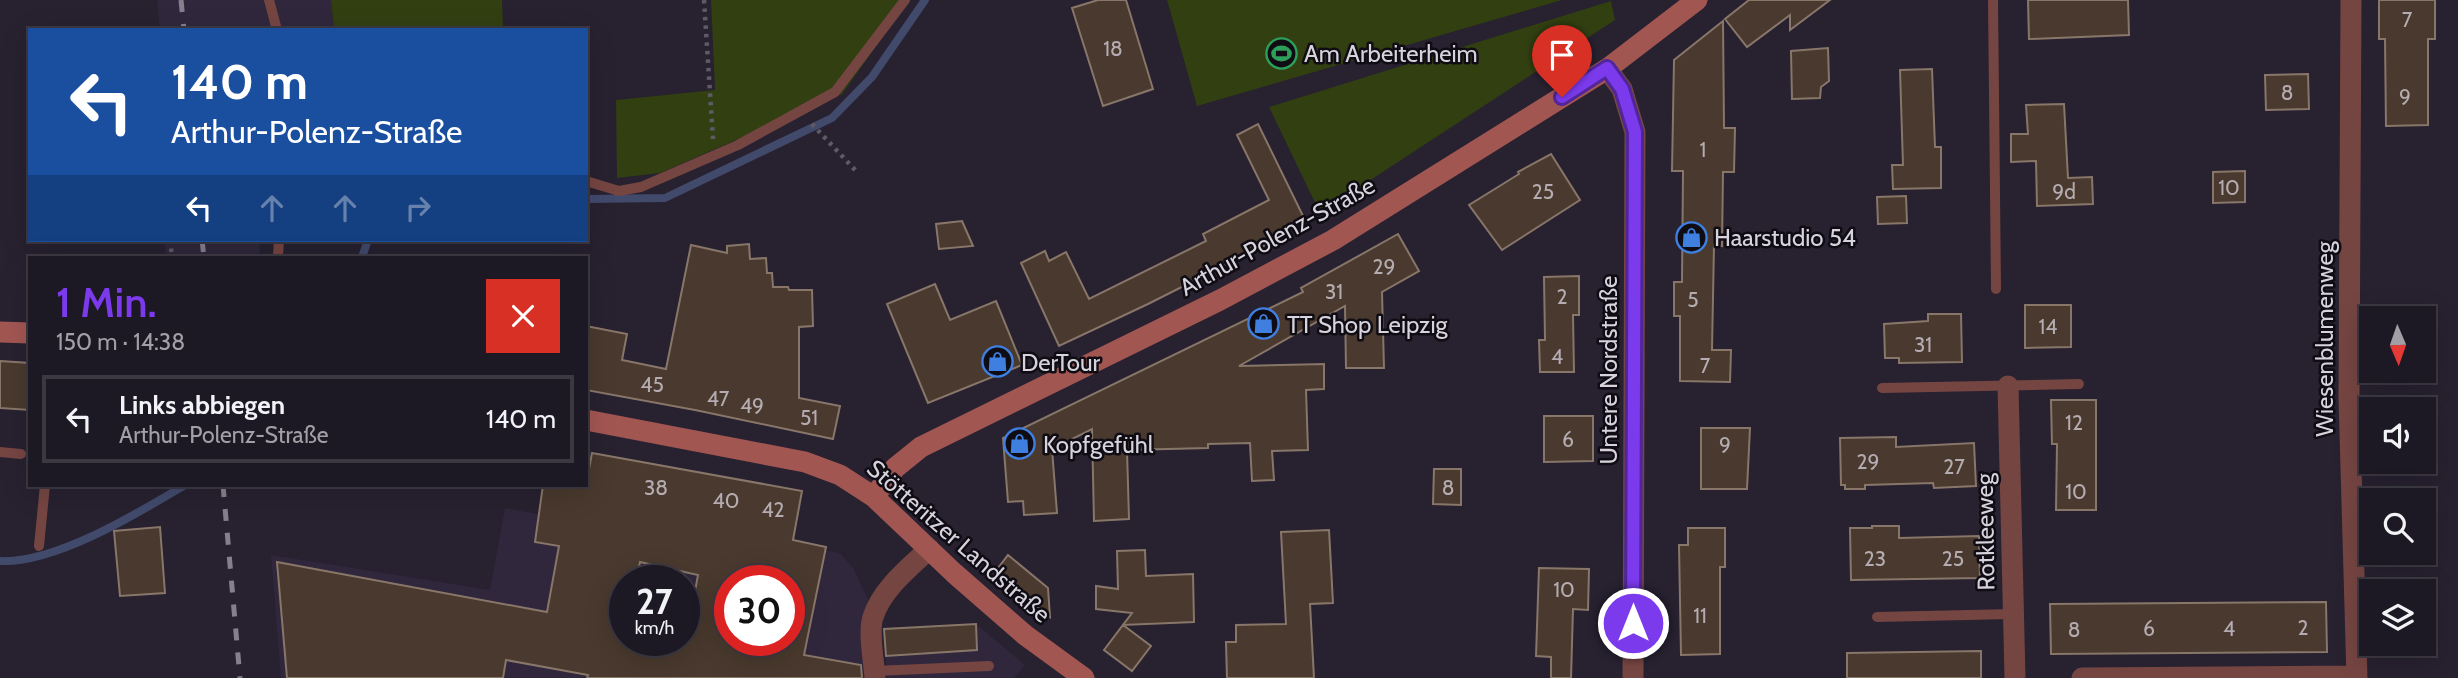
<!DOCTYPE html>
<html lang="de">
<meta charset="utf-8">
<style>
:root{--surface:#1d1924;--page:#25222c;--text:#f1f3f6;--muted:#a0a0a6;--line:#3b3841;--accent:#7c3aed}
body{margin:0;font-family:Cabin,sans-serif;background:var(--page);color:var(--text);height:100vh;display:flex;flex-direction:column;font-size:26px;white-space:nowrap}
*{box-sizing:border-box;margin:0}
p{font-size:23px;color:var(--muted)}
.icon{flex:none;width:38px;height:38px;fill:none;stroke:currentColor;stroke-width:2;stroke-linecap:round;stroke-linejoin:round}
.map{position:relative;flex:1;overflow:hidden}
.sheet{position:absolute;left:28px;top:256px;width:560px;height:231px;display:flex;flex-direction:column;background:var(--surface);border-radius:0px;box-shadow:0 7px 28px #0002,0 0 0 2px var(--line)}
.sheet>*{flex:none}
.guide{position:absolute;left:28px;top:28px;width:560px;height:214px;border-radius:0px;box-shadow:0 7px 28px #0002,0 0 0 2px var(--line);background:#1a4fa0;color:#fff;overflow:hidden}
.needle{width:46px;rotate:178deg}
.tools{position:absolute;left:2359px;top:306px;display:grid;gap:14px}
.tools a{display:grid;place-items:center;width:77px;height:77px;border-radius:0px;background:var(--surface);box-shadow:0 7px 28px #0002,0 0 0 2px var(--line);font-size:35px}
.speed{position:absolute;left:609px;top:565px;display:flex;gap:14px;font-size:35px;font-weight:700;text-align:center}
.speed>*{display:grid;place-content:center;width:91px;height:91px;border-radius:50%;background:var(--surface);box-shadow:0 7px 28px #0002,0 0 0 2px var(--line);line-height:1}
.speed small{font-size:18px;font-weight:400}
.speed .limit{border:10px solid #d22;background:#fff;color:#111}
.pin{position:absolute;display:grid;place-items:center;width:60px;height:60px;color:#fff;margin:-72px -30px;border-radius:50% 50% 50% 0;rotate:-45deg;box-shadow:0 0 7px #0007}
.pin .icon{rotate:45deg}
.me{position:absolute;width:77px;margin:-38px;rotate:0deg;stroke-linejoin:round;filter:drop-shadow(0 0 5px #0008)}
.turn{display:flex;align-items:center;gap:24px;height:147px;padding:0 28px;font-size:32px}
.turn .icon{width:91px;height:91px;stroke-width:2.5}
.turn b{display:block;font-size:49px;line-height:60px}
.lanes{display:flex;align-items:center;height:66px;padding:0 28px;background:#0003;justify-content:center;gap:35px;direction:ltr}
.lanes .off{opacity:.35}
.round{display:grid;place-items:center;flex:none;width:74px;height:74px;border-radius:0px;background:var(--page)}
.summary{display:flex;align-items:center;justify-content:space-between;height:119px;padding:0 28px}
h1{font-size:42px;font-weight:600;line-height:52px;color:var(--accent)}
ul{padding:0;list-style:none}
li{display:flex;align-items:center;gap:21px;height:88px;margin:0 14px 10px;padding:0 14px;border:4px solid var(--line);border-radius:0px}
li div{flex:1}
li b{display:block;font-size:26px}
li em{font-style:normal}
.map>svg:first-child{display:block}
</style>
<div class="map">
<svg width="2458" height="678" viewBox="0 0 2458 678">
<rect width="100%" height="100%" fill="#272130"/>
<path fill="#30273c" fill-rule="evenodd" d="M157,0H331L334,30H160Z
M164,240H260L259,257H166Z
M505,508L690,543L697,530L840,553L854,569L878,622L881,678H281L271,555L490,590ZM625,581H684V640H625ZM730,581H789V640H730Z
M976,624L1025,665L1014,678H887L884,629Z"/>
<path fill="#313f11" d="M331,0H502L503,30H334Z
M711,0H909L842,94L660,173L617,178L616,100L715,90Z
M1167,0H1562L1197,106Z
M1611,1L1615,20L1320,213L1269,107Z"/>
<g fill="none" stroke-linecap="round" stroke-linejoin="round">
<path stroke="#424a6c" stroke-width="8" d="M586,199L665,198L832,118L872,77L925,0
M362,257L368,240
M0,561C55,564 138,513 185,485"/>
</g>
<path fill="#49392e" stroke="#887669" stroke-width="2" fill-rule="evenodd" d="M1098,0H1126L1153,89L1103,106L1072,8Z
M1749,0H1830L1790,30V15L1747,47L1725,19Z
M2028,0H2128L2129,35L2029,39Z
M2379,0H2435V39H2428V125L2386,126L2385,39H2379Z
M1723,21L1724,128H1735L1734,172H1723L1722,246L1714,245L1712,350H1731L1730,382L1680,381V316H1674V282H1682L1683,171H1672L1674,60Z
M1828,48L1829,81L1821,87L1820,98L1792,99L1791,51Z
M1932,69L1935,147H1941V188L1893,189L1892,165H1903L1900,70Z
M2308,74L2309,109L2266,110L2265,75Z
M2064,104L2068,178L2092,177L2093,204L2037,206L2036,161L2011,162V134H2028L2026,105Z
M1258,124L1305,220L1277,233L1279,238L1148,304L1059,346L1021,263L1045,251L1049,261L1066,252L1089,299L1206,241L1203,234L1269,200L1237,135Z
M1551,154L1580,200L1502,250L1469,205L1519,174L1518,172Z
M2245,171V202L2213,203V172Z
M1906,196L1907,223L1878,224L1877,197Z
M962,221L973,246L939,249L936,224Z
M1398,234L1419,271L1382,292L1384,368H1346L1345,306L1239,366L1324,364V389L1306,390L1308,450L1272,451L1274,480L1252,481L1250,443L1208,444V448L1127,450L1129,519L1094,521L1092,429L1052,449L1057,513L1024,515L1023,501L1008,502L1003,438L1303,292L1301,288Z
M749,244L750,259L766,258L767,273H772L773,287H788L789,290H812L813,326L799,327V398L840,406L833,439L695,410L586,390V326L627,334L622,360L666,369L691,245L727,253V246Z
M1579,276V315H1573L1574,372H1540L1539,340H1545L1544,277Z
M935,284L950,320L996,301L1022,365L928,403L887,304Z
M2025,305H2071V347L2025,348Z
M1928,314H1961L1962,362L1899,363V358H1885L1884,324L1928,321Z
M0,361L30,363V410L0,408Z
M2051,400H2096V510H2056L2057,444H2052Z
M1544,416H1593V461L1544,462Z
M1701,428H1750L1747,489H1701Z
M1896,437V447L1974,443L1976,486L1934,488L1933,483L1865,485V489H1845V485H1841L1840,438Z
M592,453L802,491L793,540L826,547L804,655L861,665L862,678H587L588,675L506,660L503,678H287L277,562L547,612L559,546L535,542L543,485H586ZM640,562L698,575L686,640H625V581H636ZM730,581H795L789,608V640H783L780,651L730,640Z
M1434,469H1461V505L1433,504Z
M1872,526H1899V538L1979,536L1980,578L1851,580L1850,528H1872Z
M160,527L165,593L120,596L114,531Z
M1688,528H1725V567H1720V654L1681,655L1679,545H1688Z
M1329,530L1333,603L1310,604L1314,678H1227L1226,642H1236V625L1286,624L1281,532Z
M1145,550L1146,576L1193,574L1194,622L1123,625L1132,613L1096,609V586L1118,589L1117,551Z
M1008,555L1048,588L1050,617L995,572Z
M1539,568L1589,569L1588,610L1573,609L1571,678H1551V657L1536,656Z
M2326,602L2327,652L2051,654L2050,604Z
M976,624L977,650L886,656L884,629Z
M1123,625L1151,646L1132,671L1104,650Z
M1981,651V678H1847V653Z"/>
<g fill="none" stroke-linecap="round" stroke-linejoin="round">
<path stroke="#5f5a67" stroke-width="4.5" stroke-dasharray="3.5 5" stroke-linecap="butt" d="M704,0L713,139
M812,124L857,172
M170,240L172,257"/>
<path stroke="#754542" stroke-width="10" d="M269,0L277,30
M1993,0L1996,289
M586,181L619,191L641,187L738,145L835,92L905,0
M278,257L279,240
M1882,388L2079,384
M0,452L21,454
M39,546L45,485
M1877,617L2013,614
M875,671L989,666"/>
<path stroke="#754542" stroke-width="21" d="M2351,0L2349,398L2357,678
M1607,69L1622,89L1635,132L1633,678
M2008,386L2015,678
M875,678C874,662 868,631 873,617C882,589 908,569 929,549
M2082,678L2357,676"/>
<path stroke="#a25652" stroke-width="21" d="M0,332L30,333
M586,420L805,462L840,475L874,497L954,573L1025,635L1084,678
M874,497L895,468L921,447L1220,300L1333,240L1607,69L1697,0"/>
<path stroke="#85808d" stroke-width="5" stroke-dasharray="12 12" stroke-linecap="butt" d="M181,0L184,30
M202,240L204,257
M223,485L240,678"/>
</g>
<g fill="none" stroke-linecap="round" stroke-linejoin="round">
<defs>
<path id="route" d="M1562,97L1607,68L1622,89L1635,132L1633,623"/>
</defs>
<use href="#route" stroke="#51269a" stroke-width="18"/>
<use href="#route" stroke="#7c3aed" stroke-width="12"/>
</g>
<defs>
<symbol id="stadium-ring" viewBox="-11 -11 22 22"><circle r="9.5" fill="#0f0c13" stroke="#2e9e5b" stroke-width="1.5"/><path d="M0-5a6.5 5 0 1 0 0 10a6.5 5 0 1 0 0-10ZM-3.5-1.8h7v3.6h-7Z" fill="#2e9e5b"/></symbol>
<symbol id="shop-ring" viewBox="-11 -11 22 22"><circle r="9.5" fill="#0f0c13" stroke="#3f7fe0" stroke-width="1.5"/><path d="M-5-2.5h2.3a2.7 3.5 0 0 1 5.4 0H5L5.5 6h-11ZM-1.5-2.5h3a1.5 2.3 0 0 0-3 0Z" fill="#3f7fe0"/></symbol>
</defs>
<g fill-rule="evenodd">
<use href="#stadium-ring" x="1264" y="36" width="35" height="35"/>
<use href="#shop-ring" x="1674" y="220" width="35" height="35"/>
<use href="#shop-ring" x="1246" y="306" width="35" height="35"/>
<use href="#shop-ring" x="980" y="344" width="35" height="35"/>
<use href="#shop-ring" x="1002" y="426" width="35" height="35"/>
</g>
<g text-anchor="middle" dominant-baseline="central" stroke-width="5" stroke-linejoin="round" paint-order="stroke">
<g font-size="21" fill="#b4acb1">
<text x="2407" y="19">7</text>
<text x="1113" y="48">18</text>
<text x="2287" y="92">8</text>
<text x="2405" y="96">9</text>
<text x="1703" y="149">1</text>
<text x="2229" y="187">10</text>
<text x="1543" y="191">25</text>
<text x="2064" y="191">9d</text>
<text x="1384" y="266">29</text>
<text x="1334" y="291">31</text>
<text x="1562" y="296">2</text>
<text x="1693" y="299">5</text>
<text x="2048" y="326">14</text>
<text x="1923" y="344">31</text>
<text x="1557" y="356">4</text>
<text x="1705" y="365">7</text>
<text x="652" y="384">45</text>
<text x="718" y="398">47</text>
<text x="752" y="405">49</text>
<text x="809" y="417">51</text>
<text x="2074" y="422">12</text>
<text x="1568" y="439">6</text>
<text x="1725" y="444">9</text>
<text x="1868" y="461">29</text>
<text x="1954" y="466">27</text>
<text x="656" y="487">38</text>
<text x="1448" y="487">8</text>
<text x="2076" y="491">10</text>
<text x="726" y="500">40</text>
<text x="773" y="509">42</text>
<text x="1875" y="558">23</text>
<text x="1953" y="558">25</text>
<text x="1564" y="589">10</text>
<text x="1700" y="615">11</text>
<text x="2303" y="627">2</text>
<text x="2149" y="628">6</text>
<text x="2229" y="628">4</text>
<text x="2074" y="629">8</text>
</g>
<g font-size="24" fill="#d7d3dd" stroke="#0f0c13" text-anchor="start">
<text x="1304" y="53">Am Arbeiterheim</text>
<text x="1714" y="237">Haarstudio 54</text>
<text x="1287" y="324">TT Shop Leipzig</text>
<text x="1021" y="362">DerTour</text>
<text x="1043" y="444">Kopfgefühl</text>
</g>
<g font-size="24" fill="#d7d3dd" stroke="#0f0c13">
<text transform="translate(1277 236) rotate(-29)">Arthur-Polenz-Straße</text>
<text transform="translate(2324 339) rotate(-90)">Wiesenblumenweg</text>
<text transform="translate(1608 370) rotate(-90)">Untere Nordstraße</text>
<text transform="translate(1985 532) rotate(-91)">Rotkleeweg</text>
<text transform="translate(959 541) rotate(41)">Stötteritzer Landstraße</text>
</g>
</g>
</svg>
<div class="tools">
<a><svg class="needle" viewBox="-14 -14 28 28"><path d="M0-13l5 13h-10z" fill="#e53935"/><path d="M0 13l5-13h-10z" fill="#a0a0a6"/></svg></a>
<a><svg class="icon" aria-label="sound" viewBox="0 0 24 24"><path d="M4 9h4l5-4v14l-5-4H4zM17 9q2 3 0 6"/></svg></a>
<a><svg class="icon" aria-label="search" viewBox="0 0 24 24"><circle cx="10" cy="10" r="6"/><path d="M15 15l6 6"/></svg></a>
<a><svg class="icon" aria-label="layers" viewBox="0 0 24 24"><path d="M12 4l9 5-9 5-9-5zM3 14l9 5 9-5"/></svg></a>
</div>
<div class="speed"><div>27<small>km/h</small></div><div class="limit">30</div></div>
<div class="pin" style="left:1562px;top:97px;background:#d93025"><svg class="icon" aria-label="arrive" viewBox="0 0 24 24"><path d="M6 21V4h12l-3 4 3 4H6"/></svg></div>
<svg class="me" style="left:1633px;top:623px" viewBox="-20 -20 40 40"><circle r="17" fill="#7c3aed" stroke="#fff" stroke-width="3"/><path d="M0-11L8 9 0 5-8 9z" fill="#fff"/></svg>
<div class="guide">
<div class="turn"><svg class="icon" aria-label="left" viewBox="0 0 24 24"><path d="M17 20v-9H6M10 6l-5 5 5 5"/></svg><div><b>140 m</b>Arthur-Polenz-Straße</div></div>
<div class="lanes"><svg class="icon" aria-label="left" viewBox="0 0 24 24"><path d="M17 20v-9H6M10 6l-5 5 5 5"/></svg><svg class="icon off" aria-label="ahead" viewBox="0 0 24 24"><path d="M12 20V5M6 11l6-6 6 6"/></svg><svg class="icon off" aria-label="ahead" viewBox="0 0 24 24"><path d="M12 20V5M6 11l6-6 6 6"/></svg><svg class="icon off" aria-label="right" viewBox="0 0 24 24"><path d="M7 20v-9h11M14 6l5 5-5 5"/></svg></div>
</div>
<section class="sheet">
<div class="summary"><div><h1>1 Min.</h1><p>150 m · 14:38</p></div><a class="round" style="background:#d93025;color:#fff"><svg class="icon" aria-label="close" viewBox="0 0 24 24"><path d="M6 6l12 12M18 6L6 18"/></svg></a></div>
<ul>
<li><svg class="icon" aria-label="left" viewBox="0 0 24 24"><path d="M17 20v-9H6M10 6l-5 5 5 5"/></svg><div><b>Links abbiegen</b><p>Arthur-Polenz-Straße</p></div><em>140 m</em></li>
</ul>
</section>
</div>
